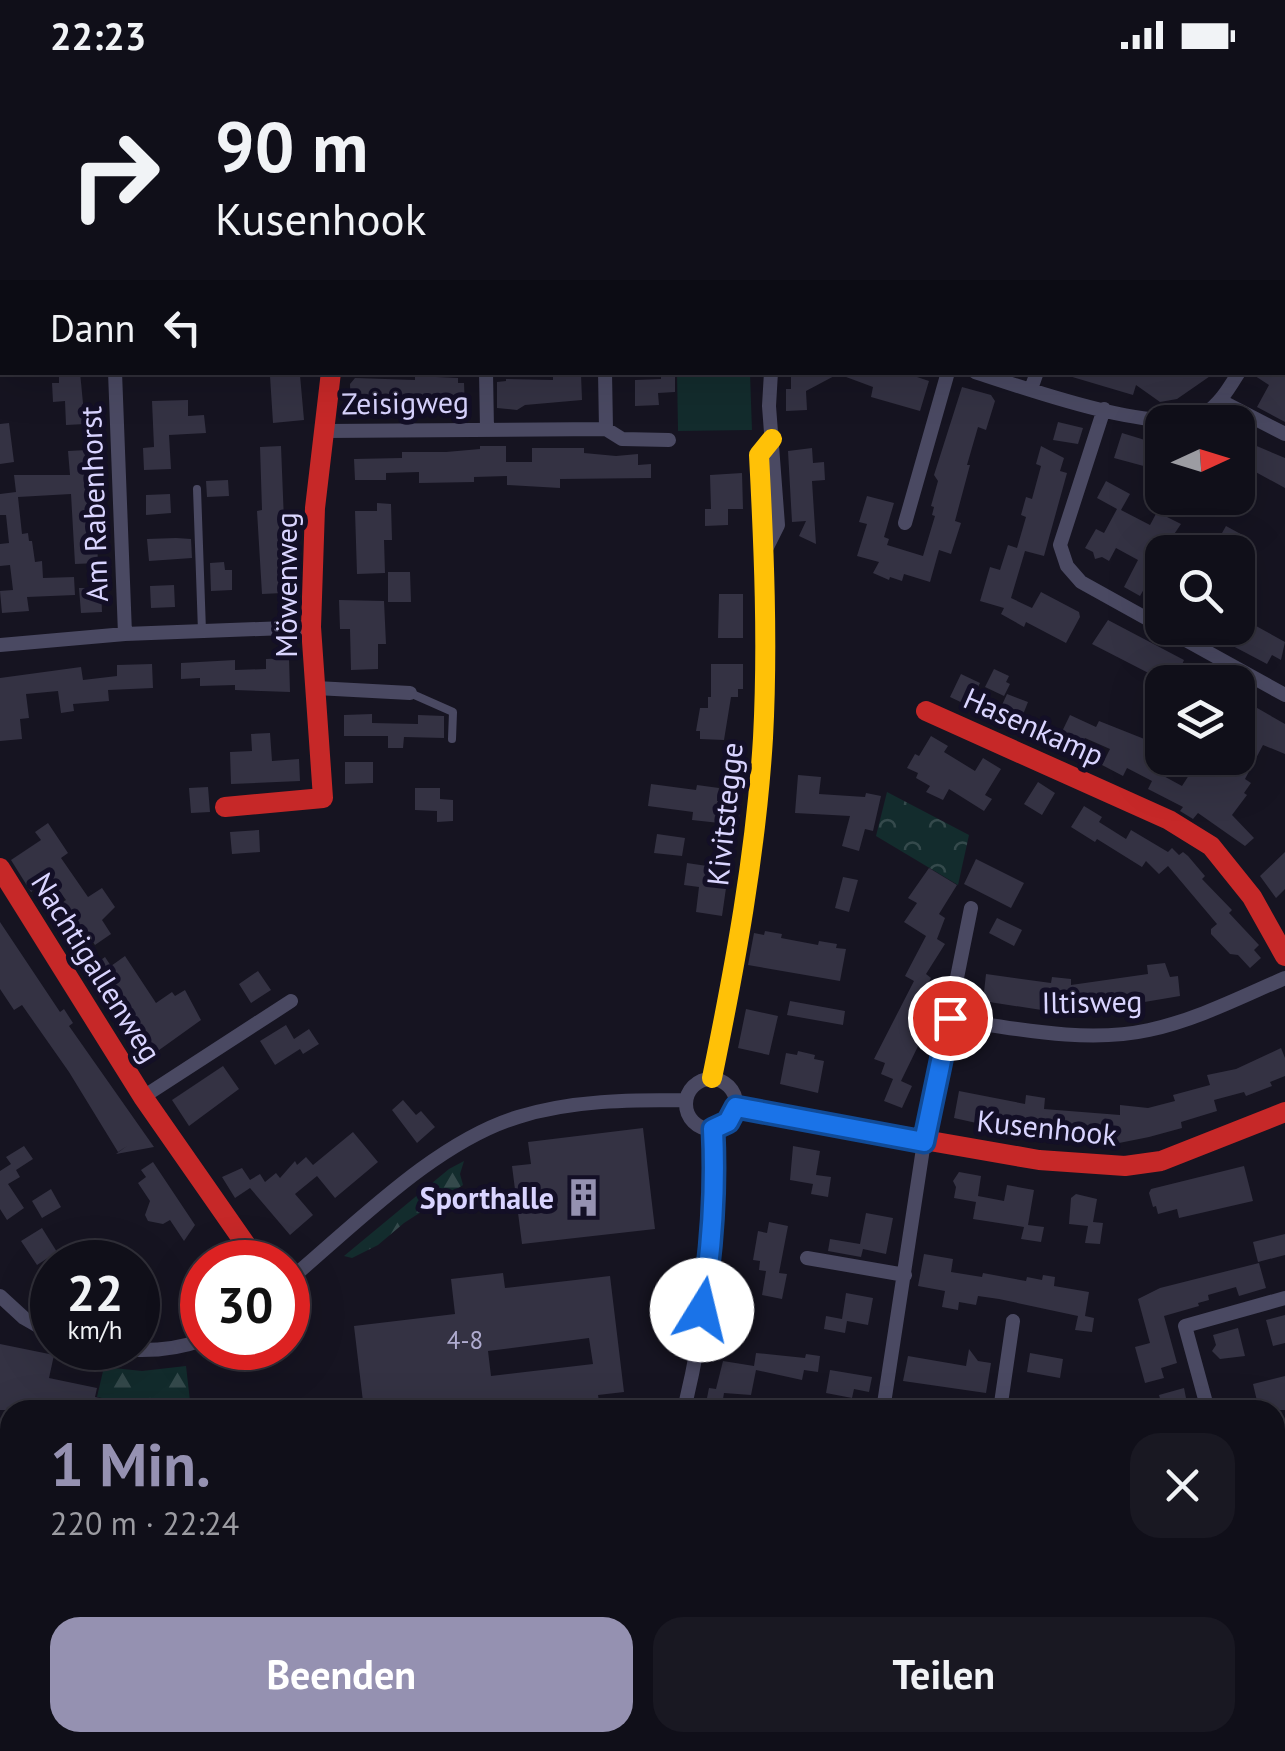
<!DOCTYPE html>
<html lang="de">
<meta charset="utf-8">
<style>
:root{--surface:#100f19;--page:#191822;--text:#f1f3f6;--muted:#9c9ca2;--line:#302f38;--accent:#9591b1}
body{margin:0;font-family:"PT Sans",sans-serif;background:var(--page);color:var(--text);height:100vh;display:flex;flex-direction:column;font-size:38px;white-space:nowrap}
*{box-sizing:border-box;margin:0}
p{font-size:32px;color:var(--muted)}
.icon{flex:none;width:55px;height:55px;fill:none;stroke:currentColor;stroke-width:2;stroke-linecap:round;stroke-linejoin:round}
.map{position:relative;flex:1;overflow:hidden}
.sheet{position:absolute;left:0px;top:1330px;width:1285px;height:352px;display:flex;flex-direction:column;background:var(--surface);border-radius:30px 30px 0 0;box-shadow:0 10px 40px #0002,0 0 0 2px var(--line)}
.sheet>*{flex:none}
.guide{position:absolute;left:0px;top:0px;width:1285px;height:305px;box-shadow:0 10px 40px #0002,0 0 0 2px var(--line);background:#100f19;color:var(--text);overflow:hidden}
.needle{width:65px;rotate:86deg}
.fabs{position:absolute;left:1145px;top:335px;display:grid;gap:20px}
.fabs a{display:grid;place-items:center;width:110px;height:110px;border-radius:20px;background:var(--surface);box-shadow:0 10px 40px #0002,0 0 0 2px var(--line);font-size:50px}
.speed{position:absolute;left:30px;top:1170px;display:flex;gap:20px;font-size:50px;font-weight:700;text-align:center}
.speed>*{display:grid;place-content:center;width:130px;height:130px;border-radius:50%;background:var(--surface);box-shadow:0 10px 40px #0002,0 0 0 2px var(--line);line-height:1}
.speed small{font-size:25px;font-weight:400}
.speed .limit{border:15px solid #d22;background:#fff;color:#111}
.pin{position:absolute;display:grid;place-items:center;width:85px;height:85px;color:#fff;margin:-42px;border:5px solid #fff;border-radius:50%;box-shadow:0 2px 10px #0007}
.me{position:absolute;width:110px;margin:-55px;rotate:9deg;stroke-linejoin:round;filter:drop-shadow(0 0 8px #0008)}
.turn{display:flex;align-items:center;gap:35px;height:210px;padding:0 50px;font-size:45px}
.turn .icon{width:130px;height:130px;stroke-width:2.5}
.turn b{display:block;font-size:70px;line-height:85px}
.then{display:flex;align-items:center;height:95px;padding:0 50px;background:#0003;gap:20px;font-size:38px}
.round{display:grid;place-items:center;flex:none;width:105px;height:105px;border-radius:30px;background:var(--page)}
.overview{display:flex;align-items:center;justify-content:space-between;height:170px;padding:0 50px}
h1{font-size:60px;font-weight:600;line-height:75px;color:var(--accent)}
.button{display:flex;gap:20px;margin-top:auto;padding:20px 50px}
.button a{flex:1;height:115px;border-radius:30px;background:var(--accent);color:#fff;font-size:40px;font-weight:600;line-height:115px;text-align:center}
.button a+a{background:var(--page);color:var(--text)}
.status{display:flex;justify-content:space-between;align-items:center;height:70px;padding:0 50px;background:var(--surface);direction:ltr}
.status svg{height:28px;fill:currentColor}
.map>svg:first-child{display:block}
</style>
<div class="status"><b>22:23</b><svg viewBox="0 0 49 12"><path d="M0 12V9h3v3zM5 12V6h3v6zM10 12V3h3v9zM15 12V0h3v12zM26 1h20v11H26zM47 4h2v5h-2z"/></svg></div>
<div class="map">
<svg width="1285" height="1681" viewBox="0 0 1285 1681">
<defs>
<pattern id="forest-firs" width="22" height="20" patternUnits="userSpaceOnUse" patternTransform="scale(2.5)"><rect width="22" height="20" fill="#132c2d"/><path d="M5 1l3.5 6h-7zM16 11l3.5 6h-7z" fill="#354a4c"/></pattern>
<pattern id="park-crowns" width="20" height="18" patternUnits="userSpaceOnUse" patternTransform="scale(2.5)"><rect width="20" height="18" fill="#132c2d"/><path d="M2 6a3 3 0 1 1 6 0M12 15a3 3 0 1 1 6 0" fill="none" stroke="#354a4c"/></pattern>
</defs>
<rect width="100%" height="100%" fill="#161421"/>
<path fill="#132c2d" d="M677,303H750L752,360L678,361Z"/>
<path fill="url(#forest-firs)" d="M464,1091L460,1104L463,1115L404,1153L378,1175L352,1188L344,1186L449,1099Z
M186,1296L191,1340H115L117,1331L97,1327L104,1297L142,1301Z"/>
<path fill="url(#park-crowns)" d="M887,722L969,765L958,815L876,766Z"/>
<path fill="#343243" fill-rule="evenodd" d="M59,302H80L85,354L66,355L65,331L53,332L52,313H59Z
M661,302H675V322L658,323L659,335L635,336V310L661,309Z
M800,302H902L929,311L920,341L871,327L873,317L838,304L806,321L807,340L786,341V319H791V307Z
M1070,302H1216L1177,329L1160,332L1136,315L1133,325L1069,306Z
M1249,302H1285V352L1257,337L1269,315Z
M581,304L582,330L525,335L517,340L497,338V312L506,311V309L553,310V305Z
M300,305L304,350L273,353L270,306Z
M415,306L458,308V313H464L465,338L448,342H438L437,337L351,342L350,314L355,308L415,310Z
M962,317L991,325L995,331L986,360L978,357L967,395H970L955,451L961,453L951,484L939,480L930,512L904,504L902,511L890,507L889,510L873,503L879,492L857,486L867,454L859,452L867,426L894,433L884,467L889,469L887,475L923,486L935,446L932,445L934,437L931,436L938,411L934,405Z
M188,330V346L204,345L206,363L169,365L171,399L144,400L143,378L154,377L152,331Z
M1058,352L1083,358L1078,374L1053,370Z
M9,353L14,392L0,394V354Z
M1122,363L1158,374L1151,398L1114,388Z
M1252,374L1285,388V418L1241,394Z
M281,376L284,451H279L283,523L262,524L257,441L262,440L260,377Z
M480,376H506V392H532V378H584V383L616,386L638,384V395L651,394V408L560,409V418L507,415V406L474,407V412L419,413V402L386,403V410H355L354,389L402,388V382H446L480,379Z
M1041,376L1064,388L1060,401L1067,403L1044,486L1025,481L1011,528L1032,538L1041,522L1079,542L1080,547L1066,573L1026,552L1024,557L1001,544L1004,538L980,531L990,497L1000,500L1008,475L1017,478L1026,447L1021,445L1026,427L1032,429L1041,396L1036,394Z
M812,378L813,393L824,392L825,410L812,411L816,474L799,466L806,451L792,452L788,381Z
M87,380L93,472L97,471L98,493L75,494L71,424L18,427L22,464L28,463L29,471H32L35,492L42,491L43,508L74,507L75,525L27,527L29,541L2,543L0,521L13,520L10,495L0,496V474L9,473L6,445H0V424L16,422L14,405H70L68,381Z
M742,403L743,439H728V455L705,456V439H711L710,405Z
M228,410L229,426L207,427L206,411Z
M1106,411L1130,424L1121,440L1150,455L1157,442L1181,454L1162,482V512L1156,525L1144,519L1140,526L1124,517L1138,490L1116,478L1109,491L1102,487L1095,489L1093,482L1085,478L1096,459L1104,463L1117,439L1097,428Z
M170,424L171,443L146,445V425Z
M377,433L391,434L392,470H384L385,503L357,504L355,441H377Z
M1226,456L1248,468L1240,482H1225L1214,477Z
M176,468L191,469L192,488L149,491L147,469Z
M224,492L225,500H232V520L211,521L210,493Z
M388,502H410L411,532H388Z
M174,515L175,537L151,538L150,516Z
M79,518H101L102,542L81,543Z
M719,524H743V568H718Z
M339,530L384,531L386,574H378V599L351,600L350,559H340Z
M1238,546L1285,572L1281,590L1272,585L1267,594L1231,575L1238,562Z
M1108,550L1184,590L1181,597L1211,612H1166L1092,574Z
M289,588L290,622L235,620V615L200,616V608L181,609V593L235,590V600L266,599V589Z
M152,594L153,618L108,620L109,631L73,634L74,641L61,643L58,621L26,624L29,648L20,649L22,669L0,671V608L81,597L83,610L117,606V595Z
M711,594H743V619H738V627H731L724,670L700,669V661H696L700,638H708V627H711Z
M994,599L1009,606L1006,612L1010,614L1004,626L985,617Z
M961,604L980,613L969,636L950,627Z
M1007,624L1028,632L1018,657L996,648Z
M1238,627L1285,654V684L1263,675L1245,709L1251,713L1244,723L1247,725L1232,745L1254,768L1245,776L1198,743L1193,749L1180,741L1183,737L1148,719L1152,711L1127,698L1123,706L1102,695L1110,679L1085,668L1078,684L1056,674L1070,645L1096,657L1099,651L1162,676V694L1158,703L1182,716L1200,688H1239L1250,667L1238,660Z
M372,644V653L418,654V645L444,646V668L404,667L403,678H388V666H344V645Z
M270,663L272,691L299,689L300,711L231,714L230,682L252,681L251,664Z
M931,666L948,676L944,682L975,701L983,688L1001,699L985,725L992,729L984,741L949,719L943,730L926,722L930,716L916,708L918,703L907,698L915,684L919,686Z
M345,692H373V713L345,714Z
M798,705L821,707L819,724L865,727L866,723L881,726L873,761L865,759L859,781L842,776L850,746L795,743Z
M1038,712L1055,723L1042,745L1024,734Z
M651,714L696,720L697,715L719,718L717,731L741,734L738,755L692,750L693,742L648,736Z
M208,717L210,742L191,743L189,718Z
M415,718H440V729L453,730V751L437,752V741L415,740Z
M1084,736L1102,747L1099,752L1126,769L1131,760L1168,782L1172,778L1179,785L1183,782L1188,786L1205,806L1202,809L1232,840L1229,843L1259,875L1254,880L1261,888L1250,898L1238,885L1230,884L1211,864V859L1217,854L1168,796L1159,804L1146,791L1142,797L1097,769L1095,772L1071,757Z
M48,753L68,783L61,788L88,827L102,818L115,837L102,850L111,864L95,875L86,862L71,872L50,840L66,830L50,809L31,822L11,790L41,770L35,762Z
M259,760L260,782L232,784L230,762Z
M657,764L685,768L682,786L654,783Z
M1285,782V819L1276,828L1260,806Z
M976,789L1024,813L1011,838L964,814Z
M687,793L707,796L706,808L727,811L722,846L696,842L699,817L684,815Z
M929,798L957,815L939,844L945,848L937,869L945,874L926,904L931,908L926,917L934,922L916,953L914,963L922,968L901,1011L912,1016L902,1038L884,1031L893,1009L881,1004L885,993L874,989L914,911L905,906L926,866L904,852L917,833L908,828Z
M843,807L858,810L849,842L835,838Z
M997,848L1022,860L1014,876L989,863Z
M0,852L60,942L64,939L73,953L69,956L154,1077L116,1084L127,1076L118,1082L69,1002L22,935L14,940L0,919Z
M765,861L782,864L781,868L818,875L819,871L837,874L836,878L846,879L840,911L748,895L754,863L764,865Z
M125,886L156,933L172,922L175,926L185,920L201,950L148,988L88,899L105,887L111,896Z
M1165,893L1170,907L1178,906L1180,926L1085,942L1084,933L1050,929L1048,941L983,931L986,904L1051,913L1052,907L1071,909V915L1148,904L1147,895Z
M258,901L271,920L251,933L239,914Z
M790,931L845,941L843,955L787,945Z
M746,939L778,946L769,985L738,978Z
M286,955L294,969L309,959L319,974L303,984L300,979L275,995L260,971Z
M1281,978L1285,988V1006L1270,1012L1272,1016L1246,1026L1244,1022L1214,1030L1217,1041L1181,1052L1182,1058L1149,1067L1119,1073L1091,1072V1069L1052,1067V1061L1021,1058V1063L954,1048L959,1021L1025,1034L1026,1025L1045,1028L1044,1039L1120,1045V1035L1148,1038L1175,1031L1173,1025L1210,1015L1207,1005L1236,999Z
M798,981L815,985L814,989L824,991L818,1023L780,1014L786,983L797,985Z
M223,996L239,1019L189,1056L172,1030Z
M403,1030L416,1045L421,1041L435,1057L417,1073L392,1040Z
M643,1058L655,1159L522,1174L512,1096L531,1094L528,1072Z
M353,1062L378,1092L335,1128L317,1106L295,1124L313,1145L290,1165L250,1118L235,1128L222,1107L242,1098L250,1110L260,1104L265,1112L276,1103L280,1108L295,1091L297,1095L306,1087L313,1095Z
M24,1076L33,1089L16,1100L20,1107L8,1114L24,1138L7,1150L0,1139V1101L11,1094L6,1087Z
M793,1076L820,1081L816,1105L831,1107L828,1127L811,1124L813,1114L790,1110Z
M153,1092L195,1155L184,1171L170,1150L163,1154L148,1151L145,1145L150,1131L138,1113L146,1107L141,1100Z
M1244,1096L1253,1131L1179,1148L1177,1139L1158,1144L1156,1136L1153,1137L1149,1123L1151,1119Z
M959,1102L981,1106L978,1126L1004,1131L1007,1115L1034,1120L1028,1155L1044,1157L1041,1172L1021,1169L1024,1157L973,1149L976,1132L954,1128L956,1117L953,1111Z
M51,1119L61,1137L42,1148L32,1131Z
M1076,1124L1097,1129L1093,1152L1103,1153L1100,1174L1085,1173L1088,1156L1069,1154L1071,1128Z
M866,1143L893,1148L886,1184L863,1179L861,1187L828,1181L830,1169L860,1174Z
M769,1152L788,1156L779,1203L787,1204L782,1229L762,1225L766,1201L759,1200L760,1191L753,1190L758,1161L767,1163Z
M42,1158L57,1182L37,1195L21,1171Z
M1285,1164V1185L1258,1192L1253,1172Z
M924,1184L953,1189L951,1202L982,1207L983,1203L1026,1211L1027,1207L1042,1210L1043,1205L1055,1207L1054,1216L1089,1222L1085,1246L1094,1248L1092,1262L1075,1260L1078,1246L999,1229L978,1226L976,1235L959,1232L958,1240L942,1237L945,1221L918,1216Z
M1259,1193L1266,1218L1239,1226L1236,1217L1208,1225L1209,1230L1198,1233L1199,1236L1164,1246L1177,1293L1161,1298L1164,1308L1145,1313L1135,1277L1150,1273L1138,1229L1160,1218Z
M503,1203L505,1218L610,1206L624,1322L598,1325L599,1331L524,1340H364L354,1256L455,1244L451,1209ZM589,1268L593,1294L491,1306L488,1281Z
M846,1223L873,1228L868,1255L847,1251L845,1263L824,1259L826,1246L842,1249Z
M1285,1245V1273L1273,1276L1266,1250Z
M1238,1258L1245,1286L1220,1289L1212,1281L1216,1275L1213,1265Z
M0,1274L54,1285L49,1308L97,1318L95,1327L128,1334V1340H0Z
M969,1279L978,1291L991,1293L986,1323L903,1311L908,1286L966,1296Z
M756,1283L805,1288L806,1284L820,1286L818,1302L804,1300L802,1310L756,1300L751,1325L724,1323L722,1335L706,1333L709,1318L716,1319L723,1291L754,1296Z
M1030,1283L1063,1289L1060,1308L1027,1302Z
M830,1300L872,1307L869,1322L854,1319L852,1328L826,1323Z
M1285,1306V1340H1251L1257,1331L1253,1314Z
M1184,1318L1188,1338L1163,1340L1159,1325Z"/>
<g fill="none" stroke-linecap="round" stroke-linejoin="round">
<path stroke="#4a4962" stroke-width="8" d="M197,419L202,561
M410,623L453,642L452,669"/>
<path stroke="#4a4962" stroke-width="14" d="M86,0L88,2
M558,0L559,2
M756,0L757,2
M884,0V2
M202,2L206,0
M618,2L622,0
M1199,2V0
M1282,117L1285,118
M1282,220L1285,216
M1282,237L1285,239
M115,302L125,564
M486,302L487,359
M605,302L606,359
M975,302C1022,317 1162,368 1204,344C1220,334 1229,318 1239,302
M1031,319L1037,302
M1221,331L1285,364
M1104,339L1060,475L1067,496L1081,512L1162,557
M324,361L606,359L622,369L669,370
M905,453L948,302
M766,479L778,455L769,336L771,302
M1199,482L1201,477
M1164,558L1285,625
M0,575L125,564L311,557
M316,618L410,623
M950,949C1013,958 1086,974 1149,960C1196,950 1241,927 1285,908
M686 1034a25 25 0 1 1 50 0a25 25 0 1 1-50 0Z
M143,1027L291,931
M807,1188L905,1205
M288,1211C354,1156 435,1072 518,1047C572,1030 630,1030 686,1030
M0,1226L24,1248L52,1264
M109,1278C141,1282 173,1281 202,1270
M783,1338L797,1340
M684,1340C706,1248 718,1153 713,1059
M883,1340L924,1072L971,838
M1000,1340L1013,1251
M1208,1340L1185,1256L1285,1228
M1282,1538L1285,1552
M588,1681L591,1672
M735,1681L737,1672
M912,1681L913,1672"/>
<path stroke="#ffc107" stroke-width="20" d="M712,1008C735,896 756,783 763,668C768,574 764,479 759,385L772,369"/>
<path stroke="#c62828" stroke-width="20" d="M926,641L1169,750L1211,776L1252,827L1285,886
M225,737L323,728L311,557L315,438L331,302
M0,798L143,1027L258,1192
M736,1037L1039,1090L1125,1096L1161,1091L1285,1042"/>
</g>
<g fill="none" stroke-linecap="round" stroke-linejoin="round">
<defs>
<path id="route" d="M702,1240C712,1179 716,1120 713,1059L728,1052L736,1037L924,1072L950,948"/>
</defs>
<use href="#route" stroke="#114b97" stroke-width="25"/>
<use href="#route" stroke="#1a73e8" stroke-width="18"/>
</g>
<defs>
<symbol id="building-bare" viewBox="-9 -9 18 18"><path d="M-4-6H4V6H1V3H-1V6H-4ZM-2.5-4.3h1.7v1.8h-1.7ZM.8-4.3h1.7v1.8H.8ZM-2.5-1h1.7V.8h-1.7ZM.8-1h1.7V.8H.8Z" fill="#9591b1" stroke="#130f26" stroke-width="2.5" paint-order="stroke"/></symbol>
</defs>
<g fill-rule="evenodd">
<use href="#building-bare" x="556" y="1100" width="55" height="55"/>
</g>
<g text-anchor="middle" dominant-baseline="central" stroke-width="10" stroke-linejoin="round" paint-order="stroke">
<g font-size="25" fill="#b0acd0">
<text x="465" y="1270">4-8</text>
</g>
<g font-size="30" fill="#d9d4ff" stroke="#130f26">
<text transform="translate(405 332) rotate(-1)">Zeisigweg</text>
<text transform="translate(93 434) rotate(-92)">Am Rabenhorst</text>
<text transform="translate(285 515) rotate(-90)">Möwenweg</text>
<text transform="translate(1034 656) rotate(24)">Hasenkamp</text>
<text transform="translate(724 744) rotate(-84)">Kivitstegge</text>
<text transform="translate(97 897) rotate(58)">Nachtigallenweg</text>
<text transform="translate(1092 931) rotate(-1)">Iltisweg</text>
<text transform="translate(1047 1057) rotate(6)">Kusenhook</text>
</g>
<g font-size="30" font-weight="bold" fill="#d9d4ff" stroke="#130f26" text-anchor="end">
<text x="554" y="1127">Sporthalle</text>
</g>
</g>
</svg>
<div class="fabs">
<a><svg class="needle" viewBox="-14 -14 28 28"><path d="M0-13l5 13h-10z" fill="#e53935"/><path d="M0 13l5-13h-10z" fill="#9c9ca2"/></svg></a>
<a><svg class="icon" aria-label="search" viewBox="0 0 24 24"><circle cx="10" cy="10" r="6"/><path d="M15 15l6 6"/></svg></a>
<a><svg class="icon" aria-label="layers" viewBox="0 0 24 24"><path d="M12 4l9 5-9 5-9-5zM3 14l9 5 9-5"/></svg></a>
</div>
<div class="speed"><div>22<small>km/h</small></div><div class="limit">30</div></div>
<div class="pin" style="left:950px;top:948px;background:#d93025"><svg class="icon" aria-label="arrive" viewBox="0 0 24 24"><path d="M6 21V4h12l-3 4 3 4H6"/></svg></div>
<svg class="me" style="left:702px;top:1240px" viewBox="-20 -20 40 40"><circle r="19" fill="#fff"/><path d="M0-13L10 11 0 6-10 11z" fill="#1a73e8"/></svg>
<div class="guide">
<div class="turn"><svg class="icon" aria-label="right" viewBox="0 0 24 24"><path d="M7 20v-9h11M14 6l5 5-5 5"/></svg><div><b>90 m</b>Kusenhook</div></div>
<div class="then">Dann<svg class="icon" aria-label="left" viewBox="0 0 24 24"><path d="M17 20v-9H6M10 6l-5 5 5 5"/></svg></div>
</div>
<section class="sheet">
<div class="overview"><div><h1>1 Min.</h1><p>220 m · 22:24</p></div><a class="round"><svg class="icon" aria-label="close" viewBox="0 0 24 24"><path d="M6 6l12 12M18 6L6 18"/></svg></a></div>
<div class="button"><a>Beenden</a><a>Teilen</a></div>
</section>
</div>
